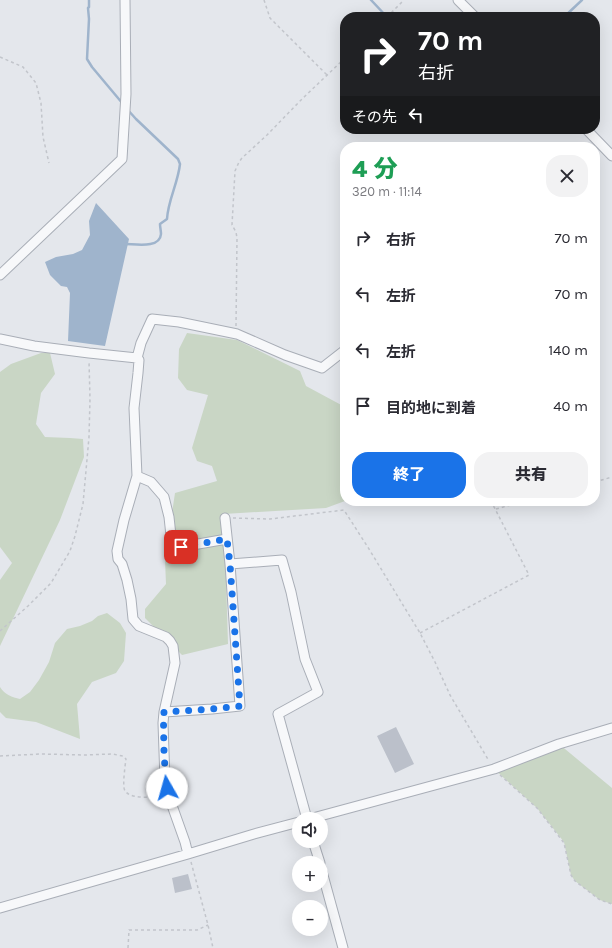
<!DOCTYPE html>
<html lang="ja">
<meta charset="utf-8">
<style>
:root{--surface:#fff;--page:#f2f2f3;--text:#2b2b33;--muted:#7c7c81;--accent:#1a73e8}
body{margin:0;font-family:Karla,"Noto Sans JP",sans-serif;background:var(--page);color:var(--text);height:100vh;display:flex;flex-direction:column;font-size:15px;white-space:nowrap}
*{box-sizing:border-box;margin:0}
p{font-size:13px;color:var(--muted)}
.icon{flex:none;width:22px;height:22px;fill:none;stroke:currentColor;stroke-width:2;stroke-linecap:round;stroke-linejoin:round}
.map{position:relative;flex:1;overflow:hidden}
.drawer{position:absolute;left:340px;top:142px;width:260px;height:364px;display:flex;flex-direction:column;background:var(--surface);border-radius:16px;box-shadow:0 4px 16px #0002}
.drawer>*{flex:none}
.top-card{position:absolute;left:340px;top:12px;width:260px;height:122px;border-radius:16px;box-shadow:0 4px 16px #0002;background:#202124;color:#fff;overflow:hidden}
.controls{position:absolute;left:292px;top:812px;display:grid;gap:8px}
.controls a{display:grid;place-items:center;width:36px;height:36px;border-radius:50%;background:var(--surface);box-shadow:0 4px 16px #0002;font-size:20px}
.pin{position:absolute;display:grid;place-items:center;width:34px;height:34px;color:#fff;margin:-17px;border-radius:8px;box-shadow:0 2px 6px #0006}
.me{position:absolute;width:44px;margin:-22px;rotate:353deg;stroke-linejoin:round;filter:drop-shadow(0 0 3px #0008)}
.turn{display:flex;align-items:center;gap:14px;height:84px;padding:0 12px;font-size:18px}
.turn .icon{width:52px;height:52px;stroke-width:2.5}
.turn b{display:block;font-size:28px;line-height:34px}
.then{display:flex;align-items:center;height:38px;padding:0 12px;background:#0003;gap:8px;font-size:15px}
.round{display:grid;place-items:center;flex:none;width:42px;height:42px;border-radius:16px;background:var(--page)}
.summary{display:flex;align-items:center;justify-content:space-between;height:68px;padding:0 12px}
h1{font-size:24px;font-weight:800;line-height:30px;color:#1e9e55}
.button{display:flex;gap:8px;margin-top:auto;padding:8px 12px}
.button a{flex:1;height:46px;border-radius:16px;background:var(--accent);color:#fff;font-size:16px;font-weight:800;line-height:46px;text-align:center}
.button a+a{background:var(--page);color:var(--text)}
ul{padding:0;list-style:none}
li{display:flex;align-items:center;gap:12px;height:56px;padding:0 12px}
li div{flex:1}
li b{display:block;font-size:15px}
li em{font-style:normal}
.map>svg:first-child{display:block}
</style>
<div class="map">
<svg width="612" height="948" viewBox="0 0 612 948">
<rect width="100%" height="100%" fill="#e4e7ec"/>
<path fill="#c9d6c5" d="M187,333L237,340L300,371L306,386L345,407V501L326,508L224,514L228,644L182,655L145,618V609L166,584L165,560L175,493L217,481L212,466L197,461L192,448L208,395L187,390L178,378L179,349Z
M41,353H50L55,374L41,393L36,424L45,437L70,438L83,439L84,457L60,520L0,646V580L12,563L0,547V372L11,364Z
M107,613L120,623L126,633L124,661L116,673L92,682L77,704L80,739L36,722L6,718L0,712V687C5,695 12,697 20,699L30,692L39,680L49,662L55,643L67,629L80,626L92,621L98,616Z
M559,744L612,788V904L600,900L575,881L571,875L564,842L537,808L494,769Z"/>
<path fill="#9fb4cc" d="M96,203L129,239L105,346L68,341L70,293L67,287L61,286L50,275L45,262L56,257L73,254L82,250L90,235L89,221Z"/>
<g fill="none" stroke-linecap="round" stroke-linejoin="round">
<path stroke="#9fb4cc" stroke-width="2.5" d="M89,0V7L88,8L89,19L87,59L92,67L123,104
M371,0L387,17
M564,17L582,0
M125,244C135,244 160,249 161,234C161,231 160,227 160,224L167,219C168,200 178,183 180,164L178,159L136,119L127,109"/>
</g>
<path fill="#bbc0ca" d="M396,727L414,764L395,773L377,736Z
M188,874L192,889L175,893L172,878Z"/>
<g fill="none" stroke-linecap="round" stroke-linejoin="round">
<defs>
<path id="minor" d="M458,0L475,17
M586,129L612,156
M0,275L122,159L126,94L125,0
M0,339L34,346L89,353L137,358
M137,476L151,482L164,497L169,517L172,545L181,547L227,539
M230,564L282,560L291,592L305,659L318,692L278,714L307,819
M164,712L212,709L240,706L230,564L225,518
M309,819L494,769L559,744L612,728
M313,841L320,863
M188,854L185,842L169,797L165,780L163,723L164,712L175,663L173,646L170,641L166,637L139,626L133,619L131,599L127,580L122,564L118,559L117,551L124,520L137,476L134,408L138,373L139,360L137,358L141,343L152,319L179,322L237,334L285,355L322,368L345,350
M321,868L343,948
M0,908L188,854L254,834L299,822"/>
</defs>
<use href="#minor" stroke="#a9aeb7" stroke-width="11"/>
<path stroke="#c2c5cb" stroke-width="1.5" stroke-dasharray="3 3" stroke-linecap="butt" d="M264,0L270,18L327,75
M387,17L404,0
M0,57L23,67L36,83L41,103L43,137L49,163
M236,326L237,238L236,232L232,225L235,171L239,162L242,158L267,135L302,99L345,58
M595,482L612,477
M496,509L525,501
M233,518L270,519L344,510L369,549L420,633L435,662L450,695L489,761
M0,631L28,606L51,583L70,551L75,536L83,504L89,437L90,399L89,361
M420,633L529,575L491,501
M0,756L41,754L84,755L112,754L123,756L126,759C125,766 123,782 124,788C126,800 152,797 162,797
M500,775L537,808L564,843L571,875L575,881L600,900L612,904
M191,862L208,925L213,948
M128,948L129,930H197L208,925"/>
<use href="#minor" stroke="#f7f8fa" stroke-width="9"/>
</g>
<g fill="none" stroke-linecap="round" stroke-linejoin="round">
<path stroke="#1a73e8" stroke-width="7" stroke-dasharray="0 12.6" d="M167,788C165,777 165,765 164,753C164,739 163,726 164,712L212,709L240,706L230,564L227,539L181,547"/>
</g>
</svg>
<div class="controls">
<a><svg class="icon" aria-label="sound" viewBox="0 0 24 24"><path d="M4 9h4l5-4v14l-5-4H4zM17 9q2 3 0 6"/></svg></a>
<a>+</a>
<a>−</a>
</div>
<div class="pin" style="left:181px;top:547px;background:#d93025"><svg class="icon" aria-label="arrive" viewBox="0 0 24 24"><path d="M6 21V4h12l-3 4 3 4H6"/></svg></div>
<svg class="me" style="left:167px;top:788px" viewBox="-20 -20 40 40"><circle r="19" fill="#fff"/><path d="M0-13L10 11 0 6-10 11z" fill="#1a73e8"/></svg>
<div class="top-card">
<div class="turn"><svg class="icon" aria-label="right" viewBox="0 0 24 24"><path d="M7 20v-9h11M14 6l5 5-5 5"/></svg><div><b>70 m</b>右折</div></div>
<div class="then">その先<svg class="icon" aria-label="left" viewBox="0 0 24 24"><path d="M17 20v-9H6M10 6l-5 5 5 5"/></svg></div>
</div>
<section class="drawer">
<div class="summary"><div><h1>4 分</h1><p>320 m · 11:14</p></div><a class="round"><svg class="icon" aria-label="close" viewBox="0 0 24 24"><path d="M6 6l12 12M18 6L6 18"/></svg></a></div>
<ul>
<li><svg class="icon" aria-label="right" viewBox="0 0 24 24"><path d="M7 20v-9h11M14 6l5 5-5 5"/></svg><div><b>右折</b></div><em>70 m</em></li>
<li><svg class="icon" aria-label="left" viewBox="0 0 24 24"><path d="M17 20v-9H6M10 6l-5 5 5 5"/></svg><div><b>左折</b></div><em>70 m</em></li>
<li><svg class="icon" aria-label="left" viewBox="0 0 24 24"><path d="M17 20v-9H6M10 6l-5 5 5 5"/></svg><div><b>左折</b></div><em>140 m</em></li>
<li><svg class="icon" aria-label="arrive" viewBox="0 0 24 24"><path d="M6 21V4h12l-3 4 3 4H6"/></svg><div><b>目的地に到着</b></div><em>40 m</em></li>
</ul>
<div class="button"><a>終了</a><a>共有</a></div>
</section>
</div>
